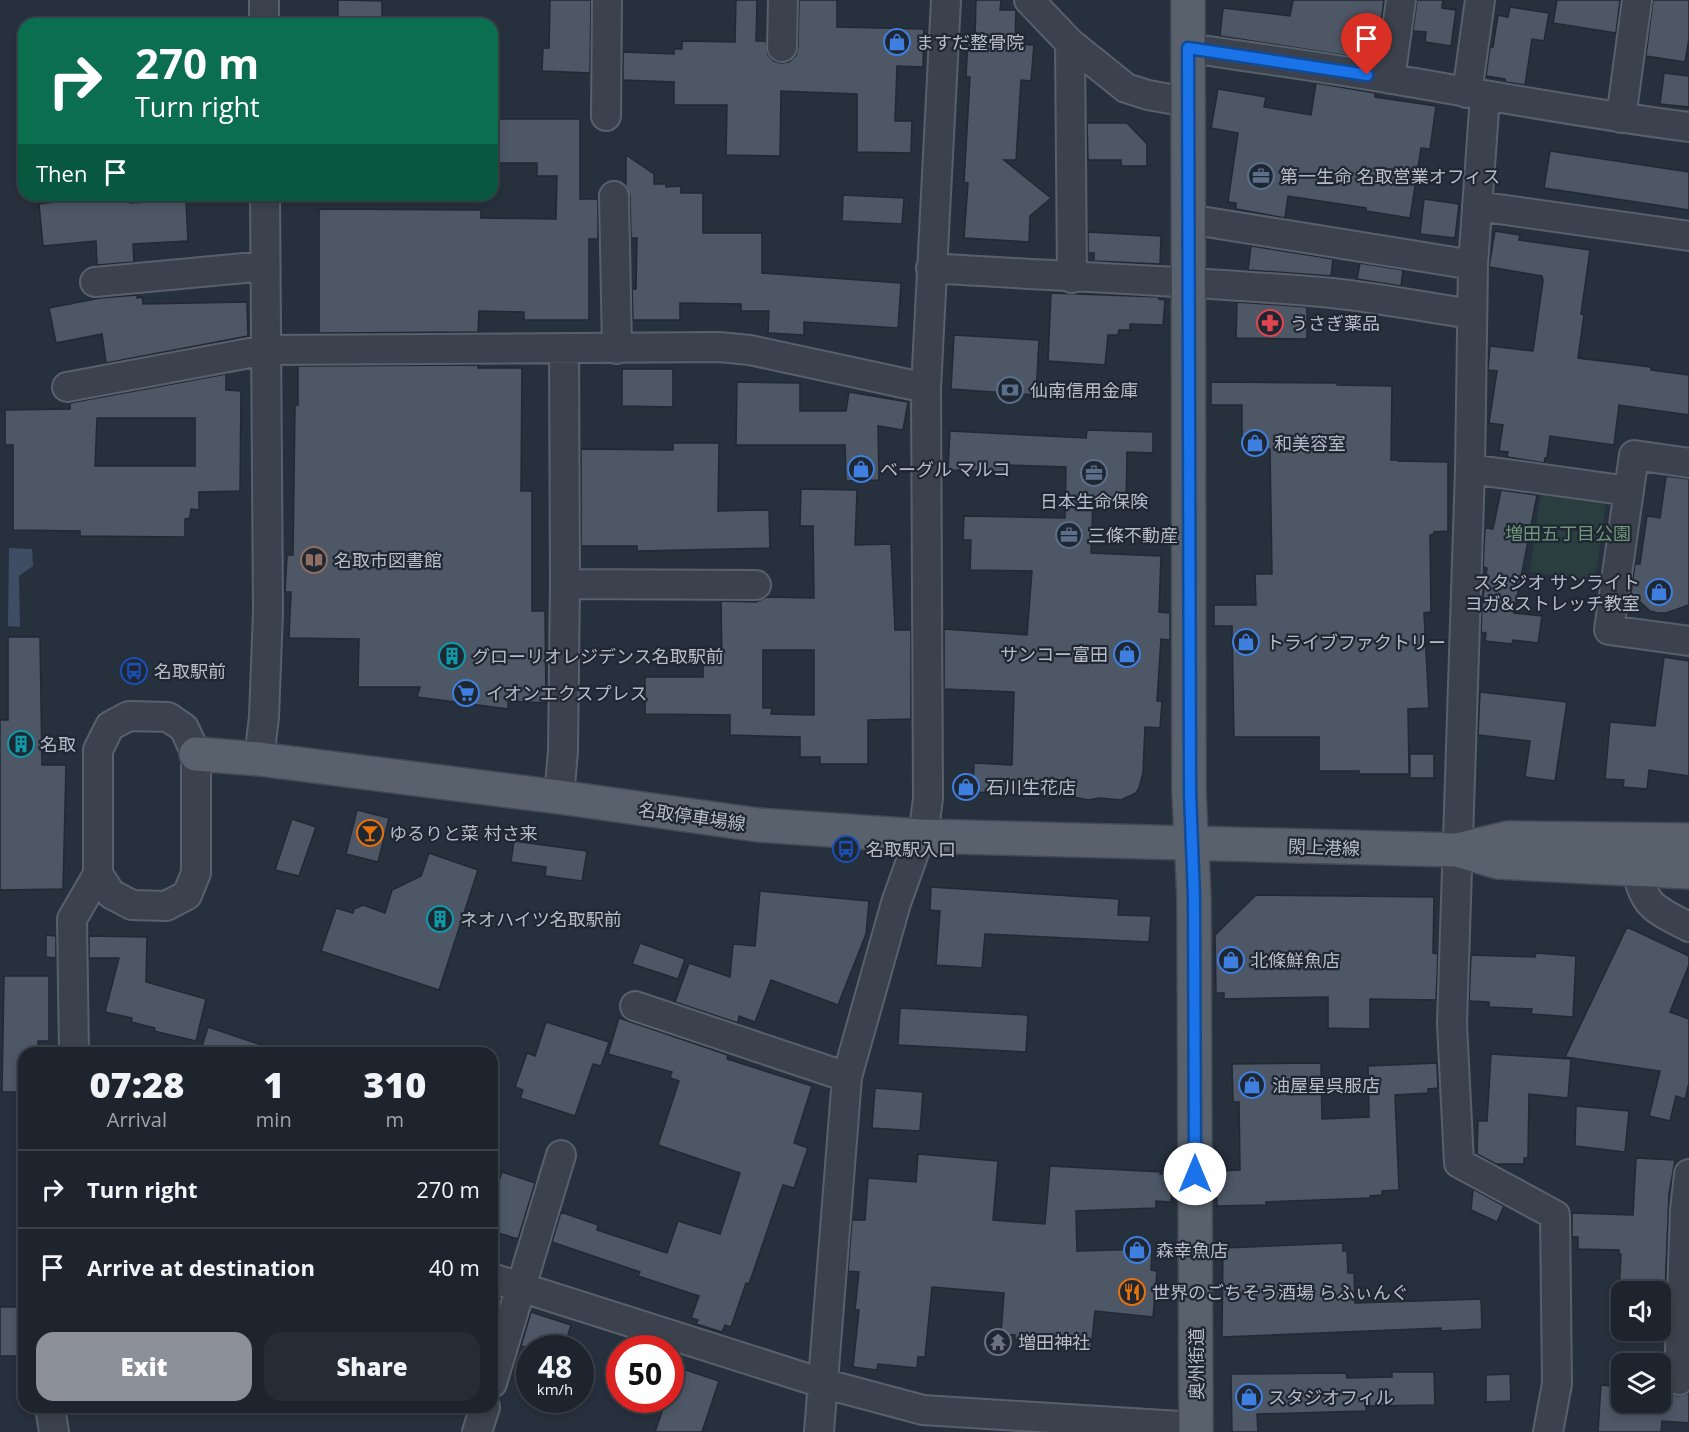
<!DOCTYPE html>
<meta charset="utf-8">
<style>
:root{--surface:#1d242e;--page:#252c36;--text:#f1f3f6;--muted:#a0a4aa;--line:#3b414a;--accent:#8c9099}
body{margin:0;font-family:"Open Sans","Noto Sans JP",sans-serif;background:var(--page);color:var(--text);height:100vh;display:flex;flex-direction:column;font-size:22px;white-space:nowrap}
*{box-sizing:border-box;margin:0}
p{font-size:20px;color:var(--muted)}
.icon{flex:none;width:33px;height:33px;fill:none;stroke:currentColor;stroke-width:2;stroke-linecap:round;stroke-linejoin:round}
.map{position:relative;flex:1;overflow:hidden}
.side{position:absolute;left:18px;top:1047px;width:480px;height:366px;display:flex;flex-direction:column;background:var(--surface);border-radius:18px;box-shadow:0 3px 9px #0003,0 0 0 2px var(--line)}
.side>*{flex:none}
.banner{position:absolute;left:18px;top:18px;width:480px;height:183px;border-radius:18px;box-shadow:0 3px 9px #0003,0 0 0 2px var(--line);background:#0b6e4f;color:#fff;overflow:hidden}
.tools{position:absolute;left:1611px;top:1281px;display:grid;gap:12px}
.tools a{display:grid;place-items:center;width:60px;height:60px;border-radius:12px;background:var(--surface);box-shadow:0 3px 9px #0003,0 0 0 2px var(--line);font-size:30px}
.speed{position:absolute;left:516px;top:1335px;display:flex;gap:12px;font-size:30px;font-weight:700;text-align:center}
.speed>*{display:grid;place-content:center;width:78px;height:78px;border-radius:50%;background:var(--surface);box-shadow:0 3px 9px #0003,0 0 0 2px var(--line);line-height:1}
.speed small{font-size:15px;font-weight:400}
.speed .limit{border:9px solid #d22;background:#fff;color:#111}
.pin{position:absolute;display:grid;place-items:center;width:51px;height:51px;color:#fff;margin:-62px -26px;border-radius:50% 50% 50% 0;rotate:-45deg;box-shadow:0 0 6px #0007}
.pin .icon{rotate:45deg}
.me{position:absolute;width:66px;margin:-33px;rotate:0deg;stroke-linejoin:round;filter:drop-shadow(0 0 4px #0008)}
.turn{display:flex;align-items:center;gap:21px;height:126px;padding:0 18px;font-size:27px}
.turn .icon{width:78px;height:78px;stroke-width:2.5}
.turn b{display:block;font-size:42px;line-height:51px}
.then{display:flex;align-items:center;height:57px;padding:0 18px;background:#0003;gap:12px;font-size:22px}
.eta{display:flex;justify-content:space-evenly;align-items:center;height:102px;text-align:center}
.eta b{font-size:36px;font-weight:800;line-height:42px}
.button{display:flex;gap:12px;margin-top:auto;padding:12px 18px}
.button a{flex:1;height:69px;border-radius:18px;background:var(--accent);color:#fff;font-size:24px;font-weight:800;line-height:69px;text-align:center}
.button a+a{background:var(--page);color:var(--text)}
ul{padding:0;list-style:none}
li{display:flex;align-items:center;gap:18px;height:78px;padding:0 18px;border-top:2px solid var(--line)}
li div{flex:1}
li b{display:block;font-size:22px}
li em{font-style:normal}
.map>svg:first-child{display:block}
</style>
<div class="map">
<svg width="1689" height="1432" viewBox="0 0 1689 1432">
<rect width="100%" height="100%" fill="#27303d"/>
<path fill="#2a3d3f" d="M1542,485L1607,494L1595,581L1530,572Z"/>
<path fill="#3e4d64" d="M9,548L32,549L33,566L19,576L20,627L8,626Z"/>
<path fill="#4d5765" stroke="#212934" stroke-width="1.5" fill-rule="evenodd" d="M338,0L382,1V24H338Z
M550,0H591L590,73L542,71L543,48H549Z
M736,0H757L756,41H766L768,55L774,61L781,63L789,62L796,55L798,47L799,0H837V27L924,29L923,67L897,66L895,121H912L911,153L857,152V94L781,91L780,156L726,155L727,105H674V82L623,80V52L674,54V49H682V41L735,42Z
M976,0H1001L1000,10H1016L1015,44L1034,45L1031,81L1021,80L1016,160H1004L1051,198L1030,216L1029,242L964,238L968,183L964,182L970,77H966L968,37L975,38Z
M1293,0H1384L1376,60L1220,36L1223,8L1290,16Z
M1417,0H1443L1442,8L1456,10L1451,46L1425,42L1426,32L1413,31Z
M1557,0H1620L1616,33L1553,23Z
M1653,0H1689V39L1685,62L1646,56Z
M1510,7L1549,13L1544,41L1532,39L1525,85L1505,82V79L1486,76L1490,47H1493L1498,15L1508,17Z
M1664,73L1689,76V107L1660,104Z
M1316,83L1375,93V97L1436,106L1430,149L1421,148L1410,218L1366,211V208L1288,196L1285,218L1236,209V203L1228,202L1238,133L1211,128L1218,89L1266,97L1264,107L1311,115Z
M497,119H580V199H598V239H589V320H524V312L479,311L478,332L319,333V209L481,210V218L556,219L557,176H537V163H497Z
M1087,123H1127L1147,144V166H1121V160H1088Z
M1550,151L1689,172V210L1544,188Z
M626,155L654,174V184H666V187L681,186V193H703V233H762V273L901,283L898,328L804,322V335L768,333L769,311H741V304L680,303V320H633L632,289H636L637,238H631L630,196L626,186Z
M843,195L904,198L902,224L842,221Z
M130,198V203L186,200L188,241L133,244L134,262L97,265L96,241L43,246L39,204L83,199V201Z
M1424,199L1459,204L1455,238L1420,234Z
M1495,231L1520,235L1519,240L1590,250L1581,314L1584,315L1578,358L1651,367V370L1689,375V415L1619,405L1614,445L1550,436L1547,458H1545L1544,463L1507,457L1508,452L1499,451L1503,425L1489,423L1497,371L1488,370L1490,346L1533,351L1543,281L1542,276L1489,267Z
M1088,232L1161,236L1160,264L1094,261V253H1088Z
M1251,246L1333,259L1331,276L1248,270Z
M1360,263L1403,270L1401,286L1357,279Z
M1051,293L1159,297V299L1165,300L1163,325L1130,324V330H1119L1118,335H1108L1105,365L1048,361Z
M137,295V298L142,297L143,304L247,302L248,336L106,363L102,334L56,343L49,308L100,298Z
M1237,302L1307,307V339L1236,338Z
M954,335L1039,340L1036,395L951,389Z
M478,365V368H522L521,491H532V611H545L546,703L508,701V709L417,697L420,687H358L359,639L289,638L291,592H285L287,555H293L295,405H298V366Z
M622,369H673V407L622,406Z
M226,374V390L241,391L240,491L199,492V510L191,509L190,518L185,519V537L80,536V531L13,530V445H5V410L70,409V403ZM97,418H195V466H95Z
M737,382L800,383V411H846L849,392L908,402L903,430L878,426L879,480L846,481L845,445H736Z
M1211,382L1338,383L1337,385L1392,386L1391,460H1398V461L1448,462V531L1434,532L1433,535H1430L1431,612L1424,613L1429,708L1408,709L1409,774H1359V771H1319V737H1234L1232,626H1214V605H1256L1255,574H1272L1270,449H1242V405H1211Z
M1087,430L1153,432V453L1127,452L1126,503L1093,502L1091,553L1161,556L1159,612L1170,613V640L1161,639L1157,701H1162L1160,728L1145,727L1143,773L1139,788L1136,793L1121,800L1100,798L1088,800L1074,797L1049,798L1037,795L973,792L974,763L1012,765L1014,692L944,689V629L1027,635L1032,571L970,570L971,540H963L964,516L1065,518L1066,467L1006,465L1005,472L948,470L950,431L1086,438Z
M673,443H719L718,511L769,510L770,548L637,551V546H581V449L673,450Z
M1666,476L1689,479V605L1666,613H1658L1650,611L1639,601L1630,600L1635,564H1640L1647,516L1660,518Z
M801,489L857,490L855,545L891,544L895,630H911V719L868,720V764H820V757H800V737L730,735V715L645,714V677H703V663H722L721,601L756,602L767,597L814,598L813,526H800ZM763,650H814V715L771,714L772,708H763Z
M1501,490L1537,495L1514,613L1542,616L1538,643L1513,640L1512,644L1485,641L1486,633L1481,632L1482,604L1487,568L1483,567L1485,528L1493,529Z
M8,637H40L42,765H66L63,889L0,890V720H8Z
M1664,657L1689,661V776L1649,770L1647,789L1623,787L1624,780L1605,779L1610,722L1655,726Z
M1480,692L1567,702L1555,781L1525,777L1530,741L1478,735Z
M1410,754H1434V778H1410Z
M357,810L389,818L378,862L346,854Z
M292,819L316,827L299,876L275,870Z
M514,841L587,851L582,881L545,876L546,867L511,862Z
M429,853L478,870L439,990L321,951L336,908L353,913L354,909L363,905L385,913L392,890L421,876Z
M931,887L1119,899L1118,915L1151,916L1149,942L985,934L982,968L936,965L940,911L930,910Z
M760,891L869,901L866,934L838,1005L771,980L755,1022L739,1016L738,1023L675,1002L689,963L730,977L733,944L755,946Z
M1256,895L1434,897L1433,953L1438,954L1436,1000L1370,999V1029L1328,1028V997L1224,999V993H1216L1215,935Z
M1627,927L1689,956V965L1670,1012L1689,1019V1083L1685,1099L1676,1096L1670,1121L1649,1116L1660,1071L1565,1057Z
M46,935L56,936V958L46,957Z
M89,936L147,937L146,982L206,999L196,1041L154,1031L155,1028L131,1022L132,1018L105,1012L119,958H89Z
M640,943L685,959L678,979L632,964Z
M1536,953L1576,956L1573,1017L1531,1014L1532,1009L1489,1007V1002L1469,1001L1471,955L1535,957Z
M4,976H49V1041H38V1053H24V1092H2Z
M900,1008L1028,1015L1026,1052L898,1045Z
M619,1018L728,1055L727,1059L812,1086L794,1143L808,1148L794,1188L783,1185L749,1284L746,1283L731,1327L725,1325L722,1332L696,1324L698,1320L691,1318L699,1296L638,1276L640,1272L552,1242L561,1212L598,1225L597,1230L667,1253L678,1221L720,1234L740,1173L658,1145L679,1081L670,1078L672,1072L608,1054Z
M546,1022L609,1042L601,1066L593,1064L575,1116L520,1098L523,1090L515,1087L527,1053L535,1056Z
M208,1027L273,1049L272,1053H200Z
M1491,1054L1571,1059L1568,1098L1529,1094L1528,1158H1524V1164H1496L1477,1154L1478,1121H1487Z
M1321,1063L1322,1119L1369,1117L1368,1066L1437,1063L1438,1088L1428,1089V1093L1395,1095L1399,1190L1382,1191V1195L1370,1196V1198L1266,1202V1205L1217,1206L1216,1171L1240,1170L1239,1102H1233L1232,1064Z
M875,1088L923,1092L920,1131L872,1128Z
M1576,1106L1629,1111L1625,1152L1575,1146Z
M918,1154L998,1161L993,1220L1045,1224L1050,1166L1161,1172L1160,1174H1173L1171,1202L1156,1201V1208L1076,1211L1077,1251L1152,1249L1151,1270L1157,1271L1153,1317L1095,1311L1091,1349L1067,1346V1344L1015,1340V1335L1001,1334L1004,1293L932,1287L925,1357H918L917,1368L878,1364L877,1370L853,1367L859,1310H855L859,1272L848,1271L852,1220H865L868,1178L916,1182Z
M1636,1158L1675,1160L1669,1194L1664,1316H1660V1292H1622V1314H1618L1621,1254H1619V1250L1578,1249V1237H1572V1213L1633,1215Z
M502,1172L535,1183L518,1239L492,1231V1202Z
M1473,1189L1504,1206L1497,1222L1471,1210Z
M1343,1243V1251H1347L1348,1273H1354L1355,1303L1481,1299L1482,1329L1441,1331V1328L1222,1337L1223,1248Z
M492,1303L498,1305L492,1326Z
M0,1307H24V1356H0Z
M531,1312L571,1325L564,1348H530L521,1346Z
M677,1367L719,1381L702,1432H655L666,1400H670V1386Z
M1392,1372H1434L1435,1405L1366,1406V1411L1257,1414L1258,1432H1232L1231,1374L1346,1373L1347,1378L1392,1377Z
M1510,1374L1511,1401L1486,1402V1375Z
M1601,1385L1622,1387V1402H1660V1389L1666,1390L1671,1394L1678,1396L1689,1393V1423L1662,1421L1661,1432H1598Z"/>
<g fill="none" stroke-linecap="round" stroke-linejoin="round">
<defs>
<path id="minor" d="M264,0V24
M1029,0L1070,43L1126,88L1148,95L1187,102
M1070,43L1072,278
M782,47L783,0
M1188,48C1256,58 1324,67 1392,79C1491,96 1589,114 1689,127
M1390,79L1401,0
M1467,93L1480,0
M1485,96L1473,265L1470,469L1452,1024L1459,1163L1555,1215L1557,1384L1548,1432
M606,116L607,0
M1621,118L1637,0
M614,196L617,349
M1477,206L1689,236
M1188,219L1473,265
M931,268C1065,277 1198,281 1332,293C1378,298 1425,307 1472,314
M95,282L265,266
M67,387L266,350L719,347L750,350L926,388
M1689,463L1634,455L1609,630L1689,641
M1470,469L1629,491
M565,584L756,585
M129,716L168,717L184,728L196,754V873L187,895L166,906L132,905L111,894L98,874V750L110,726Z
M259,759L264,717L268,611L265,195
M559,797L563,751L565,584L564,348
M1637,870C1644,908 1657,910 1689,927
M635,1006L847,1077
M74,1053L72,919L98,874
M492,1278L822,1383L923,1410L1196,1427
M1679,1380L1685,1210L1689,1174
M492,1383L561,1155
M50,1407L54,1432
M477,1432L485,1407
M819,1432L847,1077L896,903L925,822L928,798L926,388L946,0"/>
<path id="major" d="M1188,0L1189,793L1194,898L1196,1432
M196,754L259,759L559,797L758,825L920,836L1457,850L1498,862L1689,872
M1461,849L1508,838L1689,840"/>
</defs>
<use href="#minor" stroke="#58606b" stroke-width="32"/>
<use href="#major" stroke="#444b56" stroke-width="36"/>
<use href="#minor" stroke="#3b424d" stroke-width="28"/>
<use href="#major" stroke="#59616d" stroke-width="33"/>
</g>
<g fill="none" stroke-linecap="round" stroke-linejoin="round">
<defs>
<path id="route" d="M1195,1174L1194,897L1190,793L1188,48L1367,75"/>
</defs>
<use href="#route" stroke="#114b97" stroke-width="15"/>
<use href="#route" stroke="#1a73e8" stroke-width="10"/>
</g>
<defs>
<symbol id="shop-ring" viewBox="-11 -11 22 22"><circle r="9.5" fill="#1f2732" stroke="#3f7fe0" stroke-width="1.5"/><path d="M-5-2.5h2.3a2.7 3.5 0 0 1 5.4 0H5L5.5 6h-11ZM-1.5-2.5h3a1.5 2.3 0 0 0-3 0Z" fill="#3f7fe0"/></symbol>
<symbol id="office-ring" viewBox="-11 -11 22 22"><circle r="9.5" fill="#1f2732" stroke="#5c6f8a" stroke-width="1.5"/><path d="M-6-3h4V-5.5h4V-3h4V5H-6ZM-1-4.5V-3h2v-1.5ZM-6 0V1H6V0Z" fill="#5c6f8a"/></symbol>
<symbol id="pharmacy-ring" viewBox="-11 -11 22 22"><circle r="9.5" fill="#1f2732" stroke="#e0444e" stroke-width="1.5"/><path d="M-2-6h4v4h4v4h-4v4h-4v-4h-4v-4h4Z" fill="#e0444e"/></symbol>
<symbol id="bank-ring" viewBox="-11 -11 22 22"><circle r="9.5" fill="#1f2732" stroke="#5c6f8a" stroke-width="1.5"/><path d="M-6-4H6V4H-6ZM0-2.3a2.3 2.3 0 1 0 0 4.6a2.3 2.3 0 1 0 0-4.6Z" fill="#5c6f8a"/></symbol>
<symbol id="library-ring" viewBox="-11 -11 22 22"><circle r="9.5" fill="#1f2732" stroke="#8d6e63" stroke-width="1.5"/><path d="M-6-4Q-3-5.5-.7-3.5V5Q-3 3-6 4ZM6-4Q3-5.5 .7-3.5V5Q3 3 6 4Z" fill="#8d6e63"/></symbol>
<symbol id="building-ring" viewBox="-11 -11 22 22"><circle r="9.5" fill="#1f2732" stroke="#0f9aa8" stroke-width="1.5"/><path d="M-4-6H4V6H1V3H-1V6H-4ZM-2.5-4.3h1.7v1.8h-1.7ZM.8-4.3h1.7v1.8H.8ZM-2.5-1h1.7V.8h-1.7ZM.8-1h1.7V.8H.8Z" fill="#0f9aa8"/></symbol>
<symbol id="bus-ring" viewBox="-11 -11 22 22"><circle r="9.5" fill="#1f2732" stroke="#1a4fb4" stroke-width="1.5"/><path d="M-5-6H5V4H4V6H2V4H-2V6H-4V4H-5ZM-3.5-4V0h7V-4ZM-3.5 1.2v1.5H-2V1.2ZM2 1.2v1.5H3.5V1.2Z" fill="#1a4fb4"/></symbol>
<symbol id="supermarket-ring" viewBox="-11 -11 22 22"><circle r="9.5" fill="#1f2732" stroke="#3f7fe0" stroke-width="1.5"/><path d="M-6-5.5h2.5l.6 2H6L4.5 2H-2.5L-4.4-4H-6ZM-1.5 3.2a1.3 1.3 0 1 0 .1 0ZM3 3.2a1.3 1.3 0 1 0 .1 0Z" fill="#3f7fe0"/></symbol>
<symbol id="bar-ring" viewBox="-11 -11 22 22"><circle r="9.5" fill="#1f2732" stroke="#e8710a" stroke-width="1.5"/><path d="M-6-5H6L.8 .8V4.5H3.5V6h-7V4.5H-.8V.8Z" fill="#e8710a"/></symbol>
<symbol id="restaurant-ring" viewBox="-11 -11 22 22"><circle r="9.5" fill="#1f2732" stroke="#e8710a" stroke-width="1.5"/><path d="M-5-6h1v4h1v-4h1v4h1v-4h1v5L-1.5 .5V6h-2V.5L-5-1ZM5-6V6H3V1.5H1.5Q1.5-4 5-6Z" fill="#e8710a"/></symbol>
<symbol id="temple-ring" viewBox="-11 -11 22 22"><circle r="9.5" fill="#1f2732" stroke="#6b7280" stroke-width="1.5"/><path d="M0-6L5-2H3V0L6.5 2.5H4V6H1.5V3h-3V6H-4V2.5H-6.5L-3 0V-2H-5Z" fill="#6b7280"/></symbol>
</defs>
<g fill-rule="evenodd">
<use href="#shop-ring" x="882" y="27" width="30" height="30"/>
<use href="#office-ring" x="1246" y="161" width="30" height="30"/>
<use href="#pharmacy-ring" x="1255" y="308" width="30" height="30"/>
<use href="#bank-ring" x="995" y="375" width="30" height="30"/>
<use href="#shop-ring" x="1240" y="428" width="30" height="30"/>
<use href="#shop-ring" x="846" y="454" width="30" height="30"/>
<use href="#office-ring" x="1079" y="458" width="30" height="30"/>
<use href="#office-ring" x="1054" y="520" width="30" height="30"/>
<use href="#library-ring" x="299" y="545" width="30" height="30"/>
<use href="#shop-ring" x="1644" y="577" width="30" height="30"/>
<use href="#shop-ring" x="1231" y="627" width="30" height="30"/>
<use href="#shop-ring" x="1112" y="639" width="30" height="30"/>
<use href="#building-ring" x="437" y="641" width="30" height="30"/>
<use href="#bus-ring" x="119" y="656" width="30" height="30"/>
<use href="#supermarket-ring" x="451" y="678" width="30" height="30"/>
<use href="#building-ring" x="6" y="729" width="30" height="30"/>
<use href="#shop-ring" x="951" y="772" width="30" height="30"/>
<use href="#bar-ring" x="355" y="818" width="30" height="30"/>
<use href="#bus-ring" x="831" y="834" width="30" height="30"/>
<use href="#building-ring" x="425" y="904" width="30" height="30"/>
<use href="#shop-ring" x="1216" y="945" width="30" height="30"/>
<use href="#shop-ring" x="1237" y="1070" width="30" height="30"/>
<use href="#shop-ring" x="1122" y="1235" width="30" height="30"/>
<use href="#restaurant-ring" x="1117" y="1277" width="30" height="30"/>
<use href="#temple-ring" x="983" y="1327" width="30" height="30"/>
<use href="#shop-ring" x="1234" y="1382" width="30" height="30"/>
</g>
<g text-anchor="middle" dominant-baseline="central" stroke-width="4.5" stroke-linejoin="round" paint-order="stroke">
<g font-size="18" fill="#b7bdc8" stroke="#1f2732" text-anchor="start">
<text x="916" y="42">ますだ整骨院</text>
<text x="1280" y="176">第一生命 名取営業オフィス</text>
<text x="1290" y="323">うさぎ薬品</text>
<text x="1030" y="390">仙南信用金庫</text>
<text x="1274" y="443">和美容室</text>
<text x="880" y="469">ベーグル マルコ</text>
<text x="1094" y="501" text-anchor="middle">日本生命保険</text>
<text x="1088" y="535">三條不動産</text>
<text x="334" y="560">名取市図書館</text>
<text x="1640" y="582" text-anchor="end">スタジオ サンライト<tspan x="1640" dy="21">ヨガ&amp;ストレッチ教室</tspan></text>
<text x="1266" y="642">トライブファクトリー</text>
<text x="1108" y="654" text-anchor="end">サンコー富田</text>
<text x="472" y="656">グローリオレジデンス名取駅前</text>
<text x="154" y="671">名取駅前</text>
<text x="486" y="693">イオンエクスプレス</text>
<text x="40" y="744">名取</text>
<text x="986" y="787">石川生花店</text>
<text x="389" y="833">ゆるりと菜 村さ来</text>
<text x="866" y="849">名取駅入口</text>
<text x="460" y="919">ネオハイツ名取駅前</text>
<text x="1250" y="960">北條鮮魚店</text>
<text x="1272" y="1085">油屋星呉服店</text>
<text x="1156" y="1250">森幸魚店</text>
<text x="1152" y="1292">世界のごちそう酒場 らふぃんぐ</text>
<text x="1018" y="1342">増田神社</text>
<text x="1268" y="1397">スタジオフィル</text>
</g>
<g font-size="18" fill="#70977a" stroke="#1f2732">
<text x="1568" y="533">増田五丁目公園</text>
</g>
<g font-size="18" fill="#b7bdc8" stroke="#1f2732">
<text transform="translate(692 816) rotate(8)">名取停車場線</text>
<text transform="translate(1324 847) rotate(2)">閖上港線</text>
<text transform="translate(1196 1364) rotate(-90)">奥州街道</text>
</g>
</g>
</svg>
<div class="tools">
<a><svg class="icon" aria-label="sound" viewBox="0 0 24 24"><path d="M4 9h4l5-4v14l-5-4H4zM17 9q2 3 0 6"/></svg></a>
<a><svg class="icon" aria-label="layers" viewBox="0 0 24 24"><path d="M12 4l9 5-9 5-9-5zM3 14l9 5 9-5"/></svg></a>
</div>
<div class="speed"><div>48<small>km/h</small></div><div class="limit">50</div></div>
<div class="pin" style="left:1367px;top:75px;background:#d93025"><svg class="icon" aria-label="arrive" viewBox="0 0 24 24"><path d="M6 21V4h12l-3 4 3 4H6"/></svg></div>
<svg class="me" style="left:1195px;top:1174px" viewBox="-20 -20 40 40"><circle r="19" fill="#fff"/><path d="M0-13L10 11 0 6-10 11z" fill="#1a73e8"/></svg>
<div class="banner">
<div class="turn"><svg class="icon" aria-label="right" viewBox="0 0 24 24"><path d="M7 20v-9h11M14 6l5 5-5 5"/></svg><div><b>270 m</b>Turn right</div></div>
<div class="then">Then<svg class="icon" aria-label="arrive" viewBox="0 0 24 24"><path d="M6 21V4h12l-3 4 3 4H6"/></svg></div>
</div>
<section class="side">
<div class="eta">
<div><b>07:28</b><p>Arrival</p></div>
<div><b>1</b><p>min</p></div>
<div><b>310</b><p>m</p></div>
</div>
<ul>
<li><svg class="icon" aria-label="right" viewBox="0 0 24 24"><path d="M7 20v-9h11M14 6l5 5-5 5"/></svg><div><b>Turn right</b></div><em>270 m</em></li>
<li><svg class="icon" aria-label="arrive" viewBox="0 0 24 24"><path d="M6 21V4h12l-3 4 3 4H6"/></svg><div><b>Arrive at destination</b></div><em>40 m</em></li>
</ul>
<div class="button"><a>Exit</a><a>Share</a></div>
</section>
</div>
